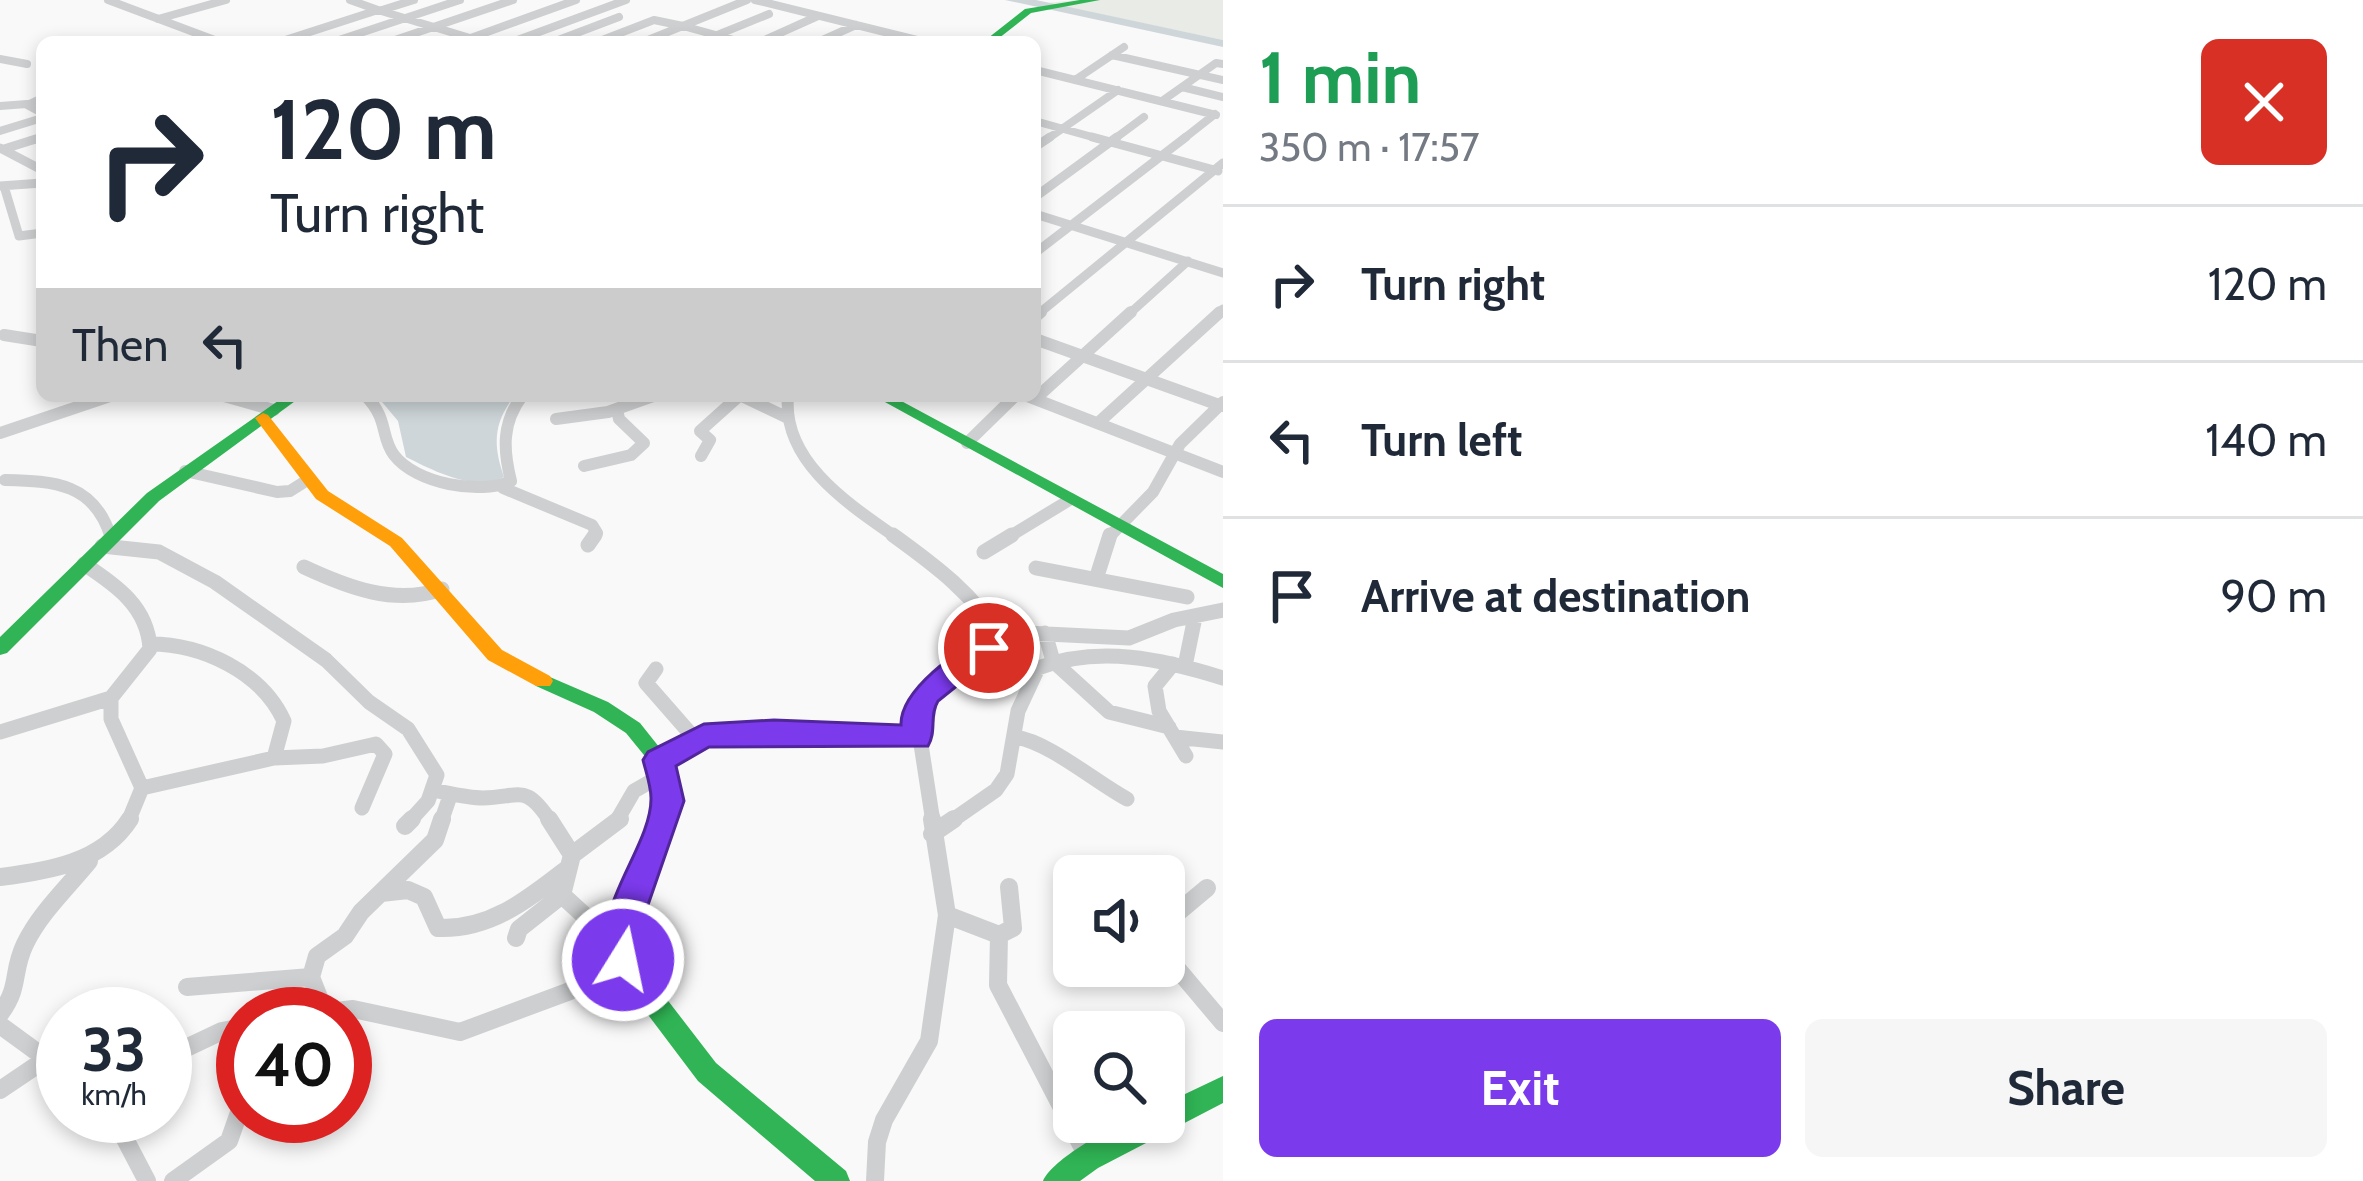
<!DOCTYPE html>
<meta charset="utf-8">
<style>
:root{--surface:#fff;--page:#f6f6f7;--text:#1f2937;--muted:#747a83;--line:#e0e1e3;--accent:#7c3aed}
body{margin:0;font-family:Cabin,sans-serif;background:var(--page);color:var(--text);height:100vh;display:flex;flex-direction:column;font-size:45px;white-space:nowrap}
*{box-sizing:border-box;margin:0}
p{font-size:39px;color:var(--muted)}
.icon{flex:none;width:66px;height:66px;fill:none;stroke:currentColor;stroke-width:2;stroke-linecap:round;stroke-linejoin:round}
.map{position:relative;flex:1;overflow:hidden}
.side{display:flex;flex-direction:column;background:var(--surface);width:1140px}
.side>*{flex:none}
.guide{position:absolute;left:36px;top:36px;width:1005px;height:366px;border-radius:18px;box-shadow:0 6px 18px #0003;background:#fff;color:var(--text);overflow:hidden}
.tools{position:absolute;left:1053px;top:855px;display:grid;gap:24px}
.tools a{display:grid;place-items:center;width:132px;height:132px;border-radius:18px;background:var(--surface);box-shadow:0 6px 18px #0003;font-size:60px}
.speed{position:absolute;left:36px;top:987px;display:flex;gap:24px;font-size:60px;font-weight:700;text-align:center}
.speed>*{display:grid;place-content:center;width:156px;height:156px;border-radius:50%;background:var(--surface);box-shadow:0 6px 18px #0003;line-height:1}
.speed small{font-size:30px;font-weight:400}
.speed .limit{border:18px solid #d22;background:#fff;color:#111}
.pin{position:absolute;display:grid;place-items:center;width:102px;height:102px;color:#fff;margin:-51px;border:6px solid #fff;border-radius:50%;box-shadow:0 3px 12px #0007}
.me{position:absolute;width:132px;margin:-66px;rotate:10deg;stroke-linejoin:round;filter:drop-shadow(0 0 9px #0008)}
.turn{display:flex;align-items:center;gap:42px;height:252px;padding:0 36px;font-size:54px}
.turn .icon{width:156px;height:156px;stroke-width:2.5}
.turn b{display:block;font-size:84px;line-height:102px}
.then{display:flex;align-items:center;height:114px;padding:0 36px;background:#0003;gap:24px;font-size:45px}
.round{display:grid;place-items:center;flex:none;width:126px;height:126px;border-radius:18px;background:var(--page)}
.overview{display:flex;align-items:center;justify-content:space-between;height:204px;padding:0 36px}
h1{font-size:72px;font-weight:700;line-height:90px;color:#1e9e55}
.button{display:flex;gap:24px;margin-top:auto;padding:24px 36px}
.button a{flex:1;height:138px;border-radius:18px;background:var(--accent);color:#fff;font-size:48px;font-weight:700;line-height:138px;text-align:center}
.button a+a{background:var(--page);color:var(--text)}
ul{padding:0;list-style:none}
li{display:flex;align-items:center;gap:36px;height:156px;padding:0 36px;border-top:3px solid var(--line)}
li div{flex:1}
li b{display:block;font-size:45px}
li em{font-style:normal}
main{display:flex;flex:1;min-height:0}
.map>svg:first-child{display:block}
</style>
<main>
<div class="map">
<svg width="1223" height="1181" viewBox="0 0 1223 1181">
<rect width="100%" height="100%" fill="#f9f9f9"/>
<path fill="#e8ebe6" d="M1078,0H1223V40L1046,3Z"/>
<path fill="#ced6d9" d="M1005,0H1036L1223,40V47Z
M377,396H514C493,424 493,445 504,477C474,492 434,471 406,457L398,421Z"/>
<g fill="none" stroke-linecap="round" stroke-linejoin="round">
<path stroke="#cecfd0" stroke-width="8" d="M108,0L220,42
M350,0L378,10
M755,0L925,42
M382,10L414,0
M158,19L226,0
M683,26L741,42
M468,39L576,0
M279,42L378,10L483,42
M333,42L460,0
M389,42L513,0
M512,42L626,0
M553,42L619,17
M597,42L654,20L683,26
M643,42L747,0
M700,42L769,14
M760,42L818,16
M818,42L856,25
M1112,55L1223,80
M0,59L27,64
M1035,70L1216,115
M1075,80L1124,47
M1182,87L1223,97
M42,98L27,105L42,113
M1162,101L1216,63L1223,64
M0,106L27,104
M1035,121L1103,140
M0,131L42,118
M34,140L42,137
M1046,140L1118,90
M1113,140L1144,117
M1182,140L1215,114"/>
<path stroke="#cecfd0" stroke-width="9" d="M1092,137L1218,171
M1035,147L1050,137
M0,148L42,170
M4,149L42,137
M0,186L42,183
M4,186L19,236L42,233
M1035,197L1117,137
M1035,214L1223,273
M1035,253L1186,137
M1037,315L1223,163
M1128,315L1188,261
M1216,315L1223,309"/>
<path stroke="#cecfd0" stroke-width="12" d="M1035,317L1041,312
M4,335L42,341
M1035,339L1222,406
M224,396L274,410
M366,396C389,420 380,436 394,455C416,484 480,495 511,481C503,449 502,423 522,396
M742,396L786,417
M788,396C782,462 850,505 897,538
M1027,396L1223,472
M1035,399L1131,312
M556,419L608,412L653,396
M1098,423L1220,312
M0,433L110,396
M967,443L1015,396
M701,456L710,440L700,431L739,396
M584,466L631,455L644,443L619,419L617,409
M185,471L277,492L290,491L309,479
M5,480C54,481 95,483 111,538
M503,488L592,525L597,533L593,538
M1007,538L1071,499
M1108,538L1153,492L1180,444L1223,402"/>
<path stroke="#cecfd0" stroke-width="15" d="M893,535C936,566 975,595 1002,641L927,693L916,712L933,822
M588,545L595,535
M102,546L159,552L215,582L326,660L369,702L408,729L437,775L428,801L409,822
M984,552L1012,535
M84,564C116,585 148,607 150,649L111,698V719L142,788L128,822
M304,567C347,587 395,606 442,589
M1036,568L1187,597
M1097,576L1110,535
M1045,633L1053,661L1109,712L1169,727
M1002,641L1026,633L1129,638L1174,620L1223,610
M150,644C202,644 262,672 284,721L274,758
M1173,664L1155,686L1159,711L1186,756
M1185,666L1195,617
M656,669L646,683L695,739
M0,732L111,698
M1015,737C1049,742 1094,781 1127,799
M1175,737L1223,742
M659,761C739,713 828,735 917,737
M142,788L274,758L323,756L376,744L385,754L362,808
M432,790C448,793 467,798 483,798C522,797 525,783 551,822
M441,822L450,796
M616,822L634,791L662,775
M950,822L996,790L1007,774L1018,711L1038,668C1099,645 1162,659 1223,678"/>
<path stroke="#cecfd0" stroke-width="18" d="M549,819L572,855L562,895L623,951
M405,826L412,819
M932,834L954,819
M572,855L620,819
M0,877C48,871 102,863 130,819
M381,893L408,890L424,897L438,928C491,930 528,899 568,868
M947,915L999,935L998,985L1088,1158
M1164,924L1207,888
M999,935L1013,928L1009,887
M516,938L519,929L562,895
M1164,953L1223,1023
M187,987L311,977
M324,1010L311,977L317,956L345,936L361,912L435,840L442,819
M0,1014C21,986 11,973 25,944C40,913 67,888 89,861
M312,1014L353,1009L460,1032L570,991L623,960
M0,1025L63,1071
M165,1058L222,1031L243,1027
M0,1090L46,1059
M113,1116L147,1181
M173,1181L229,1141L243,1101
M875,1181L877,1142L884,1120L929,1041L947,915L932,819"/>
<path fill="#30b455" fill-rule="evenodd" d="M1080,0H1100L1031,13L994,42H983L1025,9Z
M285,396H302L159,501L7,653L0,655V637L147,493Z
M874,396H892L1223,574V588Z
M543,674L608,702L640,723L667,757L677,786L675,815L634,931L639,963L716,1063L846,1171L850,1181H815L698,1081L618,975L610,931L653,815L655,786L648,760L626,733L594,712L536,686L533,681L536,676Z
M1223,1076V1103L1098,1168L1080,1181H1043C1052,1160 1111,1125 1134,1122C1143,1121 1154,1122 1164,1122V1104Z"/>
<path fill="#ff9f0a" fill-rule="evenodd" d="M263,413L268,415L328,491L402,538L502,650L550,676L553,681L550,686H536L488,660L390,546L316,499L255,418Z"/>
</g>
<path fill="#7c3aed" stroke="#51269a" stroke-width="3" d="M989,638L1004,648L938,701C929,716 937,731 928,746L709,747L676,766L684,801L640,928L641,960L636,972L623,976L610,972C584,915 652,848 651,798C651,786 646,772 643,760L648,752L704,724L774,720L901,725C900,691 958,647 989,638Z"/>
</svg>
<div class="tools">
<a><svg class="icon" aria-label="sound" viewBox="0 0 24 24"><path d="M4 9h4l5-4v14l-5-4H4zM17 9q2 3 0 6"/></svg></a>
<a><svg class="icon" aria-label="search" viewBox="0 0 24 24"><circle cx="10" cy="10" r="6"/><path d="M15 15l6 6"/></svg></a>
</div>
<div class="speed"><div>33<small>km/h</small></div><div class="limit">40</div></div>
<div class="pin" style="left:989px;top:648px;background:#d93025"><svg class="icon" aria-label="arrive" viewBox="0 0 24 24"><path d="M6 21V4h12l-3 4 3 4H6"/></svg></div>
<svg class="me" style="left:623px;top:960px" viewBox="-20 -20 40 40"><circle r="17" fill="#7c3aed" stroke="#fff" stroke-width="3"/><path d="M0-11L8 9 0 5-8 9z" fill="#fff"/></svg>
<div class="guide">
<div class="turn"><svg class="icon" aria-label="right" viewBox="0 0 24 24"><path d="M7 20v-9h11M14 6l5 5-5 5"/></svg><div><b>120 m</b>Turn right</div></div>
<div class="then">Then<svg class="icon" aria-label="left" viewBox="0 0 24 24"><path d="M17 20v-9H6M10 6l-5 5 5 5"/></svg></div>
</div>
</div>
<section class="side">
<div class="overview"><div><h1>1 min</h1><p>350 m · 17:57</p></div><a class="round" style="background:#d93025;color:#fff"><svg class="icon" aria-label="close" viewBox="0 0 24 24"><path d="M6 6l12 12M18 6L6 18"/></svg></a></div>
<ul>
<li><svg class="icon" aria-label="right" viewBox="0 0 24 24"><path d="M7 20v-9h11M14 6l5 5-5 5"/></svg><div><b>Turn right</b></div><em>120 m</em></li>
<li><svg class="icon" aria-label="left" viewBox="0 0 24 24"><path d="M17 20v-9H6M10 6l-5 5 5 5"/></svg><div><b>Turn left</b></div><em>140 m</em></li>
<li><svg class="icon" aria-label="arrive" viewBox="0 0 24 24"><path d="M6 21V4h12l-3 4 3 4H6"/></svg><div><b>Arrive at destination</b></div><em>90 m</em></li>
</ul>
<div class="button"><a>Exit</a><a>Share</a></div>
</section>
</main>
